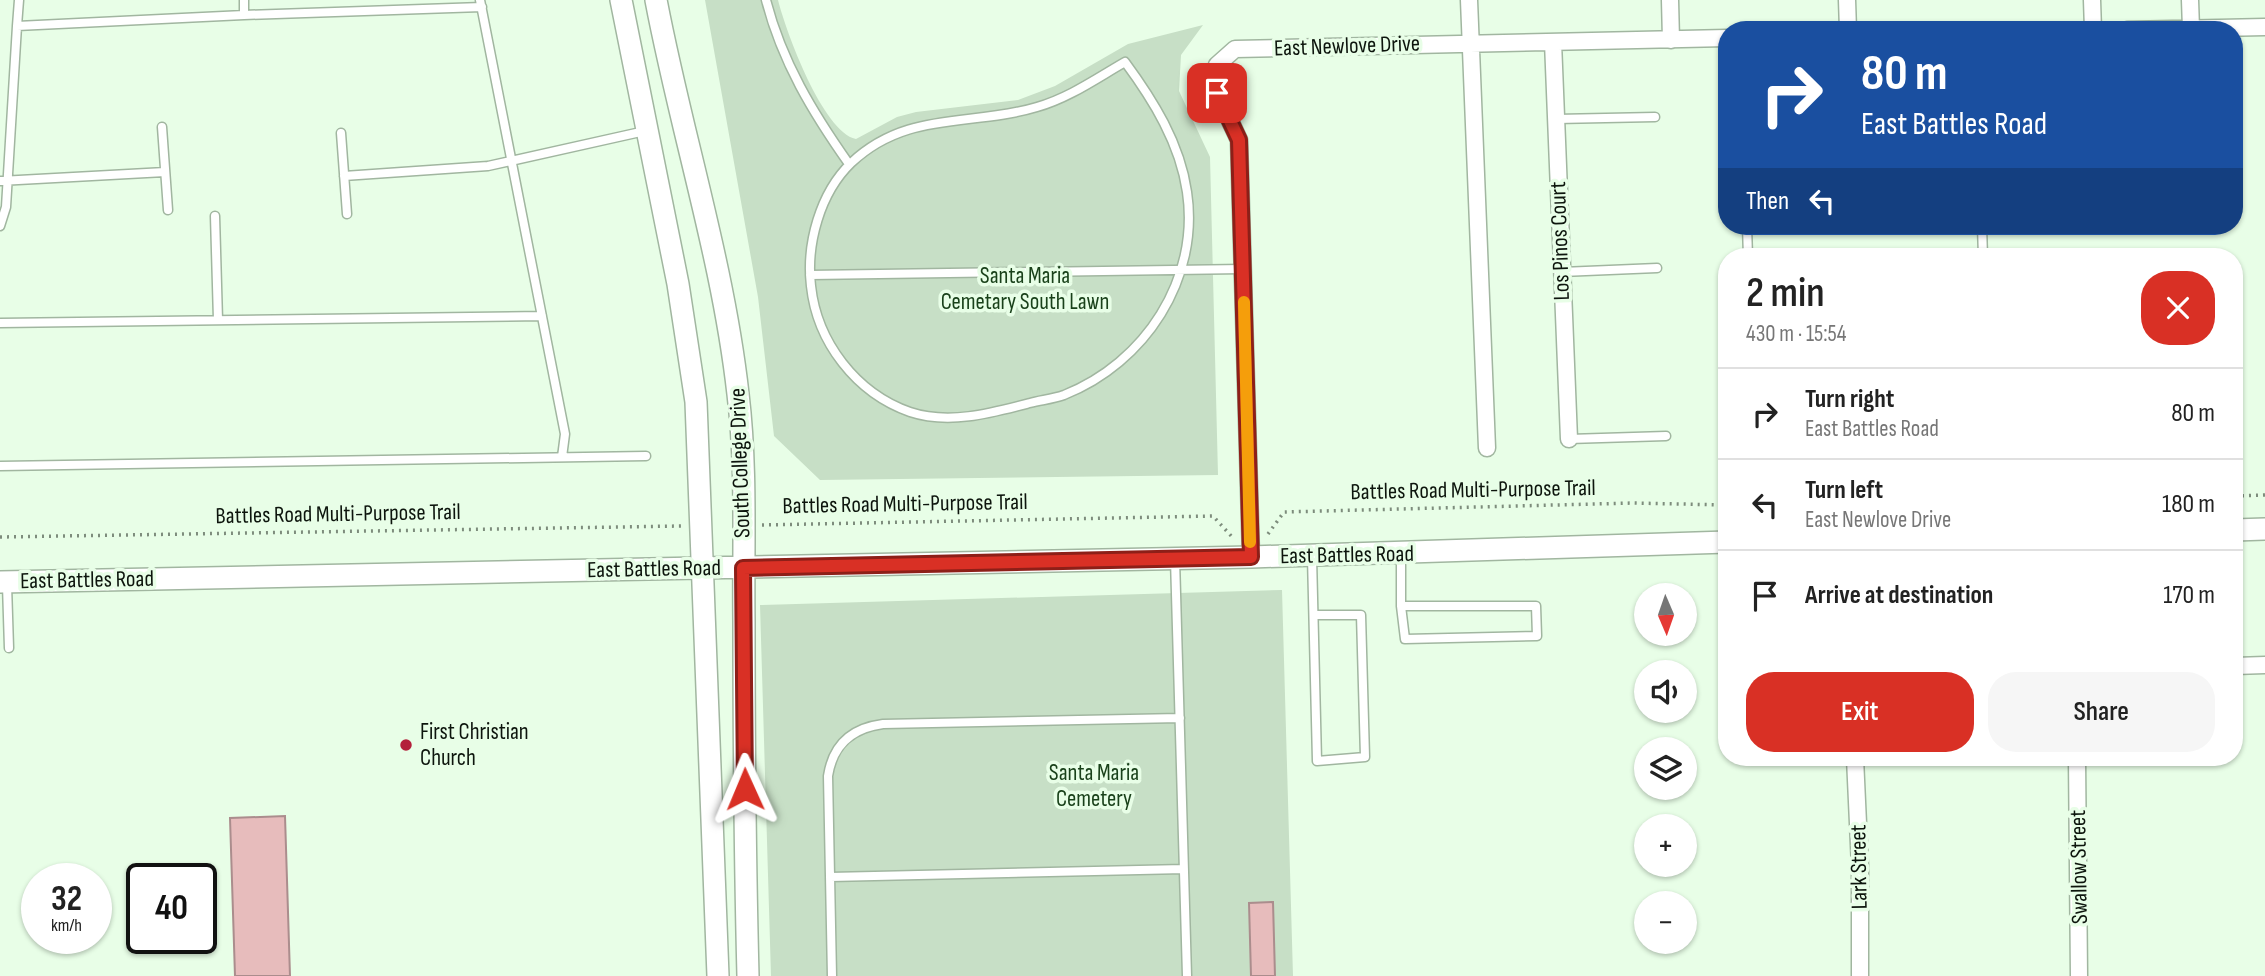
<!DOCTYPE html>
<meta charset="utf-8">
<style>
:root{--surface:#fff;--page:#f6f6f6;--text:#222;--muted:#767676;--line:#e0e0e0;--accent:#d93025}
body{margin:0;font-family:"Sofia Sans Condensed",sans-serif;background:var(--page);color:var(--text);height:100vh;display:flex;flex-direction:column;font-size:26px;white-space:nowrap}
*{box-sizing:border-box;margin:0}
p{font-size:23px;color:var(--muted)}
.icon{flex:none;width:38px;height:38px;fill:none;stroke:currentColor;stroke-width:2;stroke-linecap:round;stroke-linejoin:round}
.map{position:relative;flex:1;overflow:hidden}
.side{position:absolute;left:1718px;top:248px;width:525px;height:518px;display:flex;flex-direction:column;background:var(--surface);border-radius:28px;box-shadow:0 2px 5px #0004}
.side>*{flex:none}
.hud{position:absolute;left:1718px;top:21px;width:525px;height:214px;border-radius:28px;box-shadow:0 2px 5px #0004;background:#1a4fa0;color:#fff;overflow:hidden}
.needle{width:46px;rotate:178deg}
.controls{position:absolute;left:1634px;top:583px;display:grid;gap:14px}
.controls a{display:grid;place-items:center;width:63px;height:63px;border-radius:50%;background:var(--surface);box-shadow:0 2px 5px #0004;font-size:35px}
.speed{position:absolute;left:21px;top:863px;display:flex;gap:14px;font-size:35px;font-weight:700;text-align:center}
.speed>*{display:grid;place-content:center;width:91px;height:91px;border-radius:50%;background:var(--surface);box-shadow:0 2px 5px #0004;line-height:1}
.speed small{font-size:18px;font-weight:400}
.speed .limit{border:4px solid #111;border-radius:10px;background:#fff;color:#111}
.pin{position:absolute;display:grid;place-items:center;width:60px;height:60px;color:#fff;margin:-30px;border-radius:14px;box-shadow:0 4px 10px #0006}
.me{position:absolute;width:77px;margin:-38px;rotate:359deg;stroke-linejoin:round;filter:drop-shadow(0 0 5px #0008)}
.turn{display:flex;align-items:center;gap:24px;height:147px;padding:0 28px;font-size:32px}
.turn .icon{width:91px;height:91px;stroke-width:2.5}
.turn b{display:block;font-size:49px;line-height:60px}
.then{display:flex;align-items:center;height:66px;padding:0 28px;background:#0003;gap:14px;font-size:26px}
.round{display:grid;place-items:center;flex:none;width:74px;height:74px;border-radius:28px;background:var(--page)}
.head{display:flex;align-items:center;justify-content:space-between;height:119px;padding:0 28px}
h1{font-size:42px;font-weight:600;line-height:52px}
.cta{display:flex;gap:14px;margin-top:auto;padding:14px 28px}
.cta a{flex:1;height:80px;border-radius:28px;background:var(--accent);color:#fff;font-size:28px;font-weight:600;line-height:80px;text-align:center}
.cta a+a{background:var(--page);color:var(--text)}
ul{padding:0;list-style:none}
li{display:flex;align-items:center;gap:21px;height:91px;padding:0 28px;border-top:2px solid var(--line)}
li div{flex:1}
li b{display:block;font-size:26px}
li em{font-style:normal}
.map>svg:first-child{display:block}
</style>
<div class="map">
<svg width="2265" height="976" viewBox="0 0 2265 976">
<rect width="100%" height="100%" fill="#e8fee7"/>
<path fill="#c7dfc6" d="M705,0H778C786,32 823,132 856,139L897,117L916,112L1018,100L1055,86L1128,44L1203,25L1181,55L1179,91L1210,157L1218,475L820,480L774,436L758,297Z
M1282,590L1293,976H771L760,605Z"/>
<path fill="#e7bcbc" stroke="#ab8d8d" stroke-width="2" d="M285,816L290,976H235L230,818Z
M1273,902L1275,976H1251L1249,903Z"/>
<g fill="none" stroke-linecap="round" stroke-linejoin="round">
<defs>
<path id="service" d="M244,0V15
M480,0L565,434L562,457
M766,0C782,62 813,113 849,164
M17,26L19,0
M1125,62C1153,100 1180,143 1187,192C1200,279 1145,363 1064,395C1053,399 1041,400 1030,403C992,413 949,425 910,412C856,393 817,342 811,286C806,244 820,193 851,163C907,110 971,127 1037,107C1069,98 1097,78 1125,62Z
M1556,119L1655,117
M162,127L168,210
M341,133L347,214
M344,176L488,166L645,131
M0,181L165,172
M215,216L218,320
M0,226L6,207L17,26L244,15L482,7
M1747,226L1748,257
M1982,226L1983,257
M1562,272L1657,268
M810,275L1243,269
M0,323L542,316
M1569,439L1666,436
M0,466L646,456
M1401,553V606
M1312,557L1317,761L1365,757L1361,615H1314
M1175,559L1187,976
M7,585L9,648
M1401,606H1536L1537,636L1405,639Z
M830,877L1184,869
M832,976L828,776C833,744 852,728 883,724L1180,718"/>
<path id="minor" d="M1469,0L1487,448
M1670,0L1671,40
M1847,0L1848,30
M2092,0L2093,30
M2190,0L2191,29
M2127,30L2265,27
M1553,42L1569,439
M1251,557L1239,140L1217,93V65L1235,49L1727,38
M2235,666L2265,665
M1855,758L1860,867V976
M2077,758L2079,976"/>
<path id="tertiary" d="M621,0L678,284L696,402L718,976
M656,0C681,132 723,260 738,394C747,469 743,546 744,621C744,739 745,858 748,976
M2235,530L2265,529
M0,582L1251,557L1727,542"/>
</defs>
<use href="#service" stroke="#a1b6a0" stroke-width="11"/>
<use href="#minor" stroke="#a1b6a0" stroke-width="19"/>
<use href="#tertiary" stroke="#a1b6a0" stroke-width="24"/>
<path stroke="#7d8c7c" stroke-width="3.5" stroke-dasharray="2 5" stroke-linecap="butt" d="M2235,496L2265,495
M762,525L1213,516L1234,539
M1268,534L1284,512L1633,503L1727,505
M0,537L681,526"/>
<use href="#service" stroke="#fff" stroke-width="8"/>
<use href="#minor" stroke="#fff" stroke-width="16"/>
<use href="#tertiary" stroke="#fff" stroke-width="21"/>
</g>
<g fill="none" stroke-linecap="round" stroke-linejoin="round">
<defs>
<path id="route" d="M745,789L743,568L1251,557L1239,140L1217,93"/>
</defs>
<use href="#route" stroke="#8d1f18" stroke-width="18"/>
<use href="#route" stroke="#d93025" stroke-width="12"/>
<path stroke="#f59e0b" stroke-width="12" d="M1244,302L1250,542"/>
</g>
<circle fill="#b3203b" stroke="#e8fee7" stroke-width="2.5" cx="406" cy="745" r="7"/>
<g text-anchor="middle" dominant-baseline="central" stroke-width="7" stroke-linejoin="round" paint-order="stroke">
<g font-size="23" fill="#0d150d" stroke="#e8fee7">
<text transform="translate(1347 46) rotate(-2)">East Newlove Drive</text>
<text transform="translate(1560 241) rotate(-92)">Los Pinos Court</text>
<text transform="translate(740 463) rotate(-92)">South College Drive</text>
<text transform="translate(1473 490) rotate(-1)">Battles Road Multi-Purpose Trail</text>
<text transform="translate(905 504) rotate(-1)">Battles Road Multi-Purpose Trail</text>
<text transform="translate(338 514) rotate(-1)">Battles Road Multi-Purpose Trail</text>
<text transform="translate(1347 555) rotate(-1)">East Battles Road</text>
<text transform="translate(654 569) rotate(-1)">East Battles Road</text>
<text transform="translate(87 580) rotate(-1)">East Battles Road</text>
<text transform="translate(1859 867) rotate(-91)">Lark Street</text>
<text transform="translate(2079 867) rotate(-91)">Swallow Street</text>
</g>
<g font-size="23" fill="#19411a" stroke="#e8fee7">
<text x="1025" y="276">Santa Maria<tspan x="1025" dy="26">Cemetary South Lawn</tspan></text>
<text x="1094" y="773">Santa Maria<tspan x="1094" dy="26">Cemetery</tspan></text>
</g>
<g font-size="23" fill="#0d150d" stroke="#e8fee7" text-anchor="start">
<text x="420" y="732">First Christian<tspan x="420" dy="26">Church</tspan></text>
</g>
</g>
</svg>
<div class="controls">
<a><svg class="needle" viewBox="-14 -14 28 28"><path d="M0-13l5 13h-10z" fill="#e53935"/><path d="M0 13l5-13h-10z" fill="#767676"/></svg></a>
<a><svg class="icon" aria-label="sound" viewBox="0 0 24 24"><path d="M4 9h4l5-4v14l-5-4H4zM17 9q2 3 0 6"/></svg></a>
<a><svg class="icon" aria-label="layers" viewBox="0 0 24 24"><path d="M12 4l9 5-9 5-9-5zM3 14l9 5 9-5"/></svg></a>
<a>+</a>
<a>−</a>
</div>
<div class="speed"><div>32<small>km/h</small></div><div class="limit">40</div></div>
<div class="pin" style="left:1217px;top:93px;background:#d93025"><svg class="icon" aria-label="arrive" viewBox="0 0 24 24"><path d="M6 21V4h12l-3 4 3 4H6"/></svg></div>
<svg class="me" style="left:745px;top:789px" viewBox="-20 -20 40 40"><path d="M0-17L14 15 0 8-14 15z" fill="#d93025" stroke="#fff" stroke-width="4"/></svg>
<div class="hud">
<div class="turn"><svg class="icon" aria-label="right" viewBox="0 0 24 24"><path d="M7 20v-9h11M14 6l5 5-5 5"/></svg><div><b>80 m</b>East Battles Road</div></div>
<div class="then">Then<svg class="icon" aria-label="left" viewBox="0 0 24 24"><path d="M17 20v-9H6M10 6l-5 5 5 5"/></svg></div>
</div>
<section class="side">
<div class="head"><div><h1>2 min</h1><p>430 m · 15:54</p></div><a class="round" style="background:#d93025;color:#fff"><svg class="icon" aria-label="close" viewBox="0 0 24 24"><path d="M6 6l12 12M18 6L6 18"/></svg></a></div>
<ul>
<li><svg class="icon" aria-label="right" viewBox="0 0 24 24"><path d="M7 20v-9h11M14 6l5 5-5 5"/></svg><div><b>Turn right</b><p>East Battles Road</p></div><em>80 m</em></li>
<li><svg class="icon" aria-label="left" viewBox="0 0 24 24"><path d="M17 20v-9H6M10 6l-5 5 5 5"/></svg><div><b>Turn left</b><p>East Newlove Drive</p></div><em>180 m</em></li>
<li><svg class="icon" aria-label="arrive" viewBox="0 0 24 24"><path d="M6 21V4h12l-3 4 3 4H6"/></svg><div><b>Arrive at destination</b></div><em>170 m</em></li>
</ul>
<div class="cta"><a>Exit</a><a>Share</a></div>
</section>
</div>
